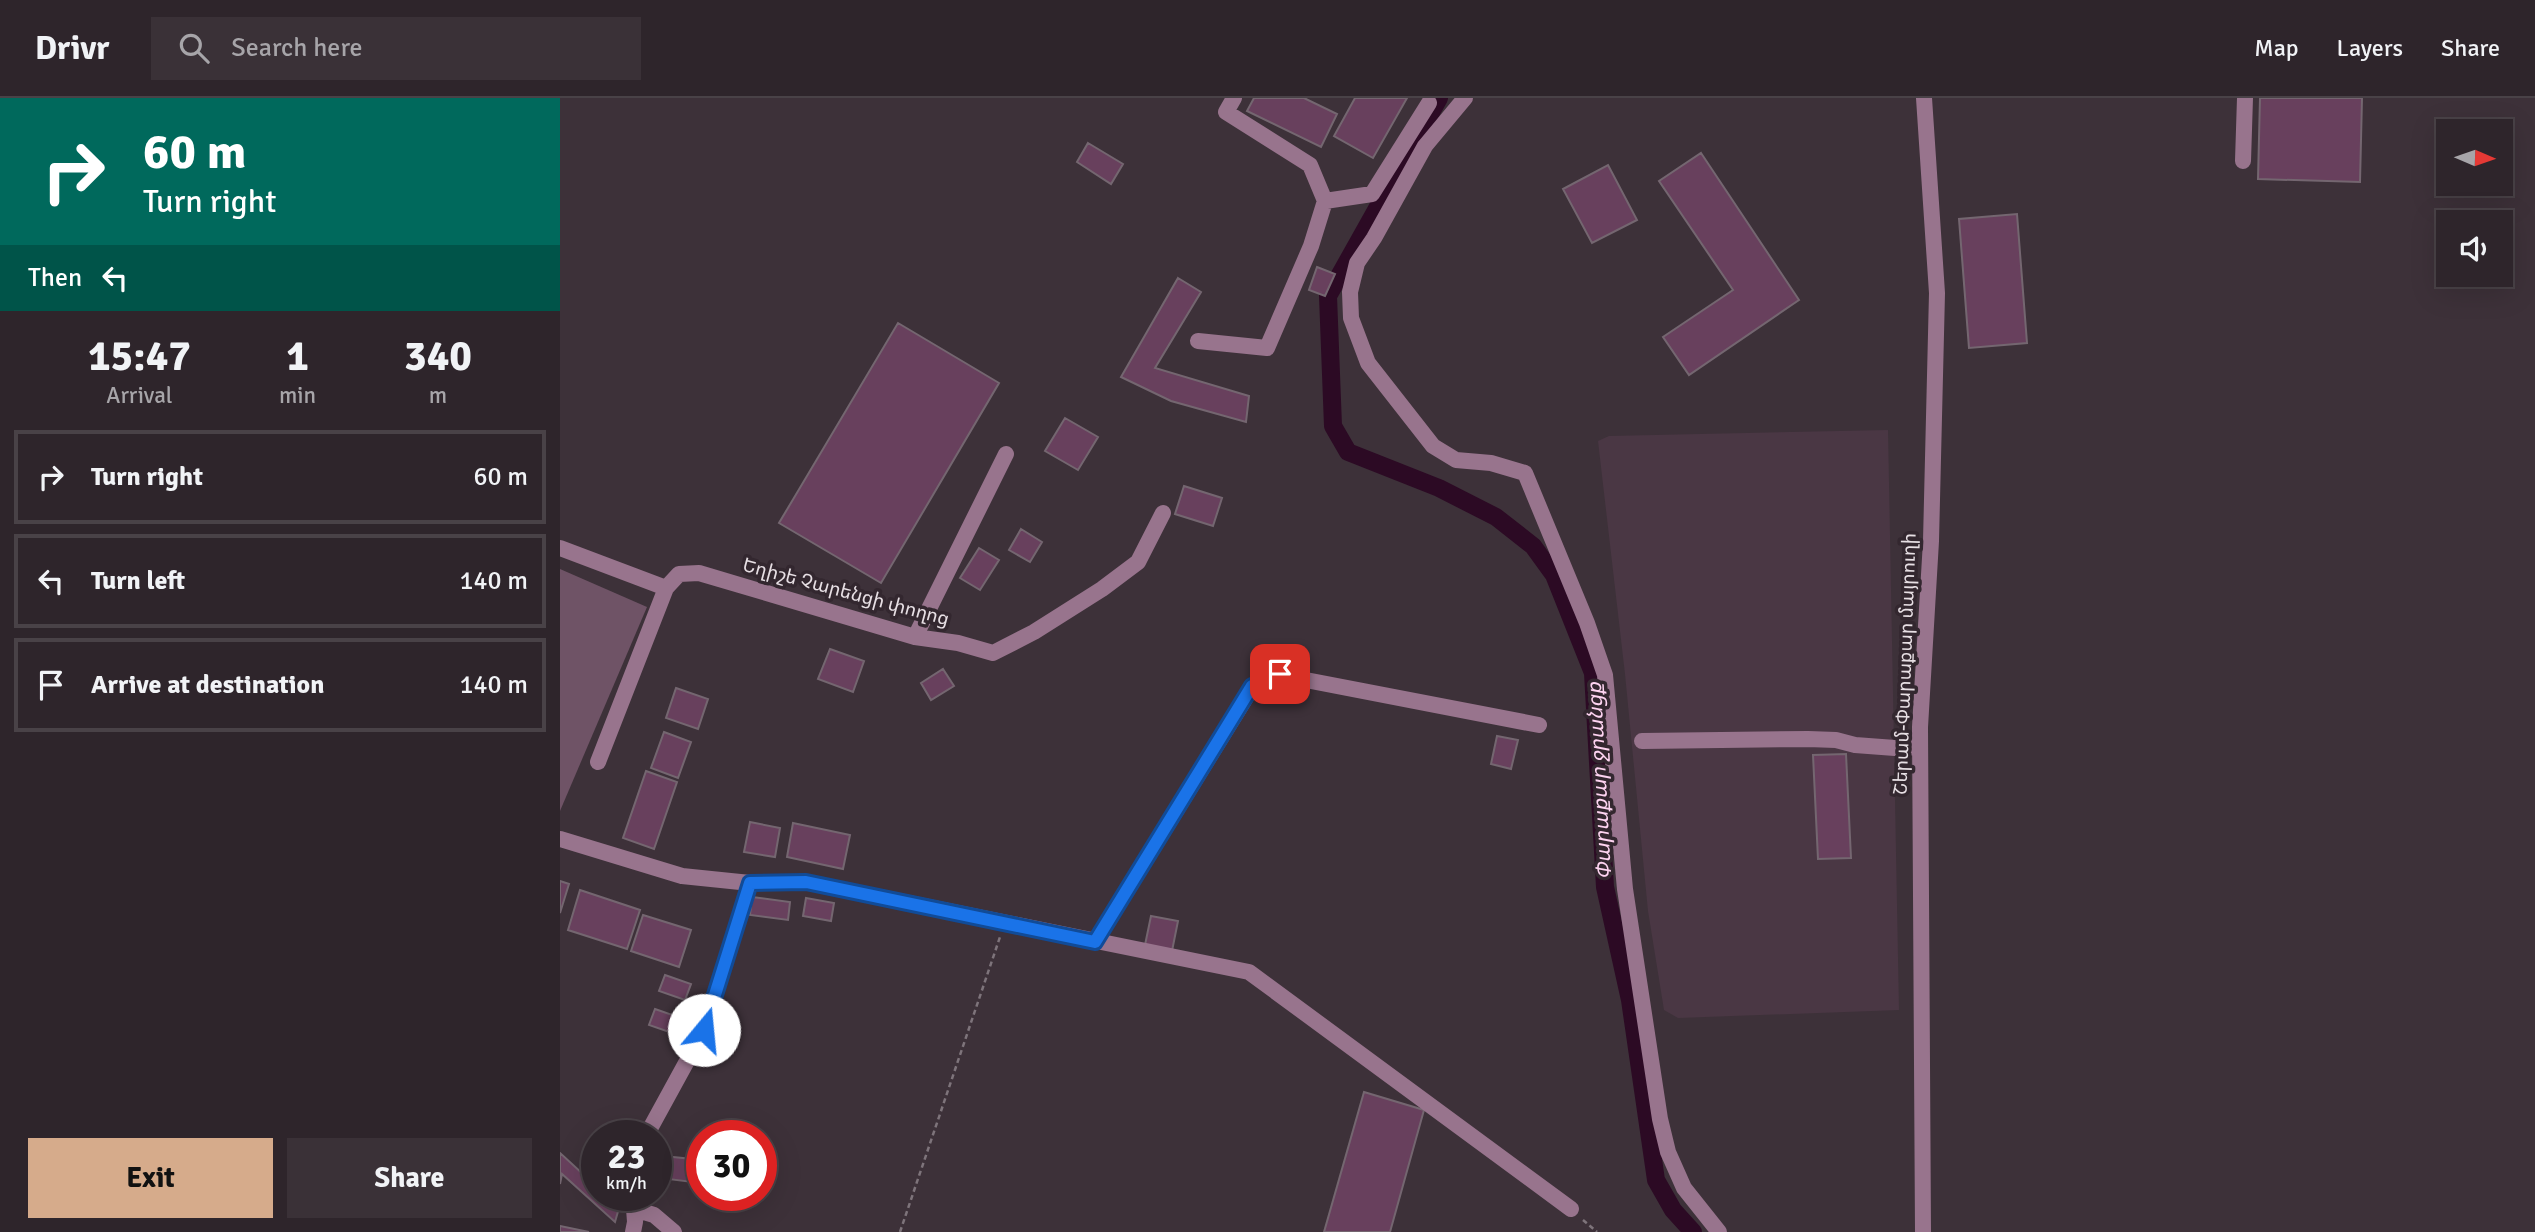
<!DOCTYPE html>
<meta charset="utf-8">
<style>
:root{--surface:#2e252b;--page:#3a3137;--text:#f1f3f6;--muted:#a7a5a9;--line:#494247;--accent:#d6ab8b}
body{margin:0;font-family:Signika,"Noto Sans Armenian",sans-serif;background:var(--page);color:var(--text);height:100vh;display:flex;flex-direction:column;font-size:26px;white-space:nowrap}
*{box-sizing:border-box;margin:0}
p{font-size:23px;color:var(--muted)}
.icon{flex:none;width:38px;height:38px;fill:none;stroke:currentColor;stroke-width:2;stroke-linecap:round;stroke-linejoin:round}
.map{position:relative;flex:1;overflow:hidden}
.details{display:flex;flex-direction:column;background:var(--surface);width:560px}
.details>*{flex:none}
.top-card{background:#00695c;color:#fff;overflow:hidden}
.needle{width:46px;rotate:92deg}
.controls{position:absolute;left:1876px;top:21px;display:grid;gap:14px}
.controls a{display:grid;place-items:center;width:77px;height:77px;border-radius:0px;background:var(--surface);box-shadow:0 7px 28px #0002,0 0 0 2px var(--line);font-size:35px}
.speed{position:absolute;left:21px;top:1022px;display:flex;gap:14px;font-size:35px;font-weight:700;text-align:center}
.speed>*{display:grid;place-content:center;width:91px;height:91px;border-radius:50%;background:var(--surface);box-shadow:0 7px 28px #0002,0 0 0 2px var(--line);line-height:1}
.speed small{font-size:18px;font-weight:400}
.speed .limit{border:10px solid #d22;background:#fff;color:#111}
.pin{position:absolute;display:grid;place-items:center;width:60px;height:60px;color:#fff;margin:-30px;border-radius:14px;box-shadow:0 4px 10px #0006}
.me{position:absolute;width:77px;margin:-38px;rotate:17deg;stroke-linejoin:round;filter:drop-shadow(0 0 5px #0008)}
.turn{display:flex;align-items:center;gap:24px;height:147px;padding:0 28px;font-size:32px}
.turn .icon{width:91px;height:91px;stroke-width:2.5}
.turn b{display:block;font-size:49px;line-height:60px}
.then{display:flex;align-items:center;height:66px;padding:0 28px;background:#0003;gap:14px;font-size:26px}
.eta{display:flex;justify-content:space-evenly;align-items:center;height:119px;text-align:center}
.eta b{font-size:42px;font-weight:700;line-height:49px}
.action{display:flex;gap:14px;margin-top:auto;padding:14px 28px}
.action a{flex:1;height:80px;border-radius:0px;background:var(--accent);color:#111;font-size:28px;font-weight:700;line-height:80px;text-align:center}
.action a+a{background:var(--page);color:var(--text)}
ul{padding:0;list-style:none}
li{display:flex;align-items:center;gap:21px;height:94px;margin:0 14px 10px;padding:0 14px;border:4px solid var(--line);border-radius:0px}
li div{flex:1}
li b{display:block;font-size:26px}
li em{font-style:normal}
header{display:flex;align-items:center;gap:42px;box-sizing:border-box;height:98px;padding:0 35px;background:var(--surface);border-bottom:2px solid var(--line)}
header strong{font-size:33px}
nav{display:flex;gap:38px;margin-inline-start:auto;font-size:24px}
.search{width:490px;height:63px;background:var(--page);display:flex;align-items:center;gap:18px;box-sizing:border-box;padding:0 24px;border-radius:0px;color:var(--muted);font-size:26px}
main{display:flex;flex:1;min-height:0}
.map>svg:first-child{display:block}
</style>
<header>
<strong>Drivr</strong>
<div class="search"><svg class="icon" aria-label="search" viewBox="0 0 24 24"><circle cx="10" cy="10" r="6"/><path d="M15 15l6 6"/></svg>Search here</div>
<nav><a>Map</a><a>Layers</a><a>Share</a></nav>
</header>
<main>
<section class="details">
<div class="top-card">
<div class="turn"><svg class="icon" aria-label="right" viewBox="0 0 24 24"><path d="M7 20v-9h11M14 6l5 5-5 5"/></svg><div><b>60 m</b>Turn right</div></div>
<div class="then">Then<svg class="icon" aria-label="left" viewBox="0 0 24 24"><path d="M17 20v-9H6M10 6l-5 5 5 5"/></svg></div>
</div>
<div class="eta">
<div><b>15:47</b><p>Arrival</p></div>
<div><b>1</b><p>min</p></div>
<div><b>340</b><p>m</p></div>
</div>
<ul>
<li><svg class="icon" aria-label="right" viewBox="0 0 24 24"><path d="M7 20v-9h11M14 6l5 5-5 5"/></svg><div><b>Turn right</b></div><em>60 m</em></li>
<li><svg class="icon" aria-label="left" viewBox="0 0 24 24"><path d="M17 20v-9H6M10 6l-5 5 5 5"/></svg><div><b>Turn left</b></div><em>140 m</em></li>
<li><svg class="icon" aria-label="arrive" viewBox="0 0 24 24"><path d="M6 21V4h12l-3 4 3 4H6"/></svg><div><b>Arrive at destination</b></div><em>140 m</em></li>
</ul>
<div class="action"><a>Exit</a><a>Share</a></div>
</section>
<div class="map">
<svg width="1975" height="1134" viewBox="0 0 1975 1134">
<rect width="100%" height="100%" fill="#3d3139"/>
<path fill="#4a3744" d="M1328,332L1339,912L1118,920L1104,912L1088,813L1065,576L1038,343L1049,338Z"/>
<path fill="#6f5366" d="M0,471L87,509L0,713Z"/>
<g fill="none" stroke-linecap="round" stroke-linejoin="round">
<path stroke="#2c0a24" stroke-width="18" d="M879,0L768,198L773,328L788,354L879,390L936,419L973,448L994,477L1033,575L1045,789L1070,902L1096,1082L1113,1112L1133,1134"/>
</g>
<path fill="#68405d" stroke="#746670" stroke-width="2" d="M694,0H744L777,16L761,49L687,13Z
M795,0H847L813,60L774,38Z
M1700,0H1802L1800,84L1698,81Z
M528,45L563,66L551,86L517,64Z
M1141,55L1239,202L1129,277L1103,239L1173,192L1099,83Z
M1048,67L1077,122L1032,145L1003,91Z
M1457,116L1467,245L1409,250L1399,121Z
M757,169L775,176L765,198L749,192Z
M618,180L641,194L595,270L689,298L686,324L611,303L561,279Z
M338,225L439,285L321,485L219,425Z
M505,320L538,339L518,372L485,353Z
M624,388L662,400L653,428L615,416Z
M461,431L482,444L470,464L449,452Z
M419,450L439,462L420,492L400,480Z
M270,551L304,563L293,594L258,581Z
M383,571L394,588L371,602L361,585Z
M116,590L148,601L138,631L106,620Z
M104,634L131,644L118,680L91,670Z
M937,638L958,642L951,671L931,666Z
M1286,656L1291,760L1258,761L1253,657Z
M86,673L117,684L94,751L63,740Z
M190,724L220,730L215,759L184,754Z
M233,725L290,737L283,771L227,759Z
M0,783L9,786L0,815Z
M20,792L80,812L67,851L8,832Z
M192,799L230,804L228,822L190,817Z
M246,800L274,805L271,823L243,818Z
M83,817L131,832L119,869L71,853Z
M591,818L618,823L612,853L585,847Z
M105,877L131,886L125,902L99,893Z
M95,911L121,920L115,936L89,927Z
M804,994L864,1012L830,1134H764Z
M0,1055L37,1089V1097H46L59,1110L55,1124L2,1076L0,1086Z
M103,1058L142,1062L140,1085L100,1080Z
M0,1128L29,1134H0Z"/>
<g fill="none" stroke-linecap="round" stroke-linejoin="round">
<path stroke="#7e747b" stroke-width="2.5" stroke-dasharray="5 3.5" stroke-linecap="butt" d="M1023,1122L1037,1134
M340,1134L440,839"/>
<path stroke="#98748d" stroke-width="16" d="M905,0L865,48L814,140L797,165L790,194L791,220L808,265L873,348L896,362L931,365L965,375L1027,525L1045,577L1065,791L1100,1021L1108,1054L1124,1090L1159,1134
M1683,63L1685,0
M765,103L812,96L869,5
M638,243L707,250L751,148L765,103L750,67L666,14L674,0
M0,450L106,490L119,476L139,475L355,539L398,545L433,555L474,534L542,491L578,464L603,415
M355,539L446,356
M1082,643L1248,641L1276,642L1295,647L1335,650L1360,649
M38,664L106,490
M0,741L122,778L190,785L246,784L689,874L1011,1111
M535,844L693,588L720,577L979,627
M86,1038L144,932L190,785
M73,1097L75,1124L73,1134
M74,1111L94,1117L114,1134
M1363,1134L1360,629L1371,443L1377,195L1364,0"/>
</g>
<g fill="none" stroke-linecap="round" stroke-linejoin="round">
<defs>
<path id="route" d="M144,932L190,785L246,784L535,844L692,588L720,576"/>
</defs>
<use href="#route" stroke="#114b97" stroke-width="18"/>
<use href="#route" stroke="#1a73e8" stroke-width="12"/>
</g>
<g text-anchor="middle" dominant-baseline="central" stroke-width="7" stroke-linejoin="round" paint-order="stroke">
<g font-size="19" fill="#e7dfe4" stroke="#33272f">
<text transform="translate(286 494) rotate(15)">Եղիշե Չարենցի փողոց</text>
<text transform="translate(1345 566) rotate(-88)">Շերամ-Փարաքար մայրուղի</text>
</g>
<g font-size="21" font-style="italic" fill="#fed4f1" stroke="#33272f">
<text transform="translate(1039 683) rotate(-93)">Փարաքար ջրանցք</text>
</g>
</g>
</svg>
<div class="controls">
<a><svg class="needle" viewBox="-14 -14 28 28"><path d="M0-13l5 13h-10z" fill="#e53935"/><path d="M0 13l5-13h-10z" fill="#a7a5a9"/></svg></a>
<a><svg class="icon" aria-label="sound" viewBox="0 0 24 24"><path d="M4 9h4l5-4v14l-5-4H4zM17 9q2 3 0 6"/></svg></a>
</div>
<div class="speed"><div>23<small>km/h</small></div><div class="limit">30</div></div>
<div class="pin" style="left:720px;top:576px;background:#d93025"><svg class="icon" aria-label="arrive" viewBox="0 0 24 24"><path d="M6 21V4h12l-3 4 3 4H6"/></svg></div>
<svg class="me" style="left:144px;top:932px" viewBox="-20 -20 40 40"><circle r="19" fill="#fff"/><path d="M0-13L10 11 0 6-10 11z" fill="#1a73e8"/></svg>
</div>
</main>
